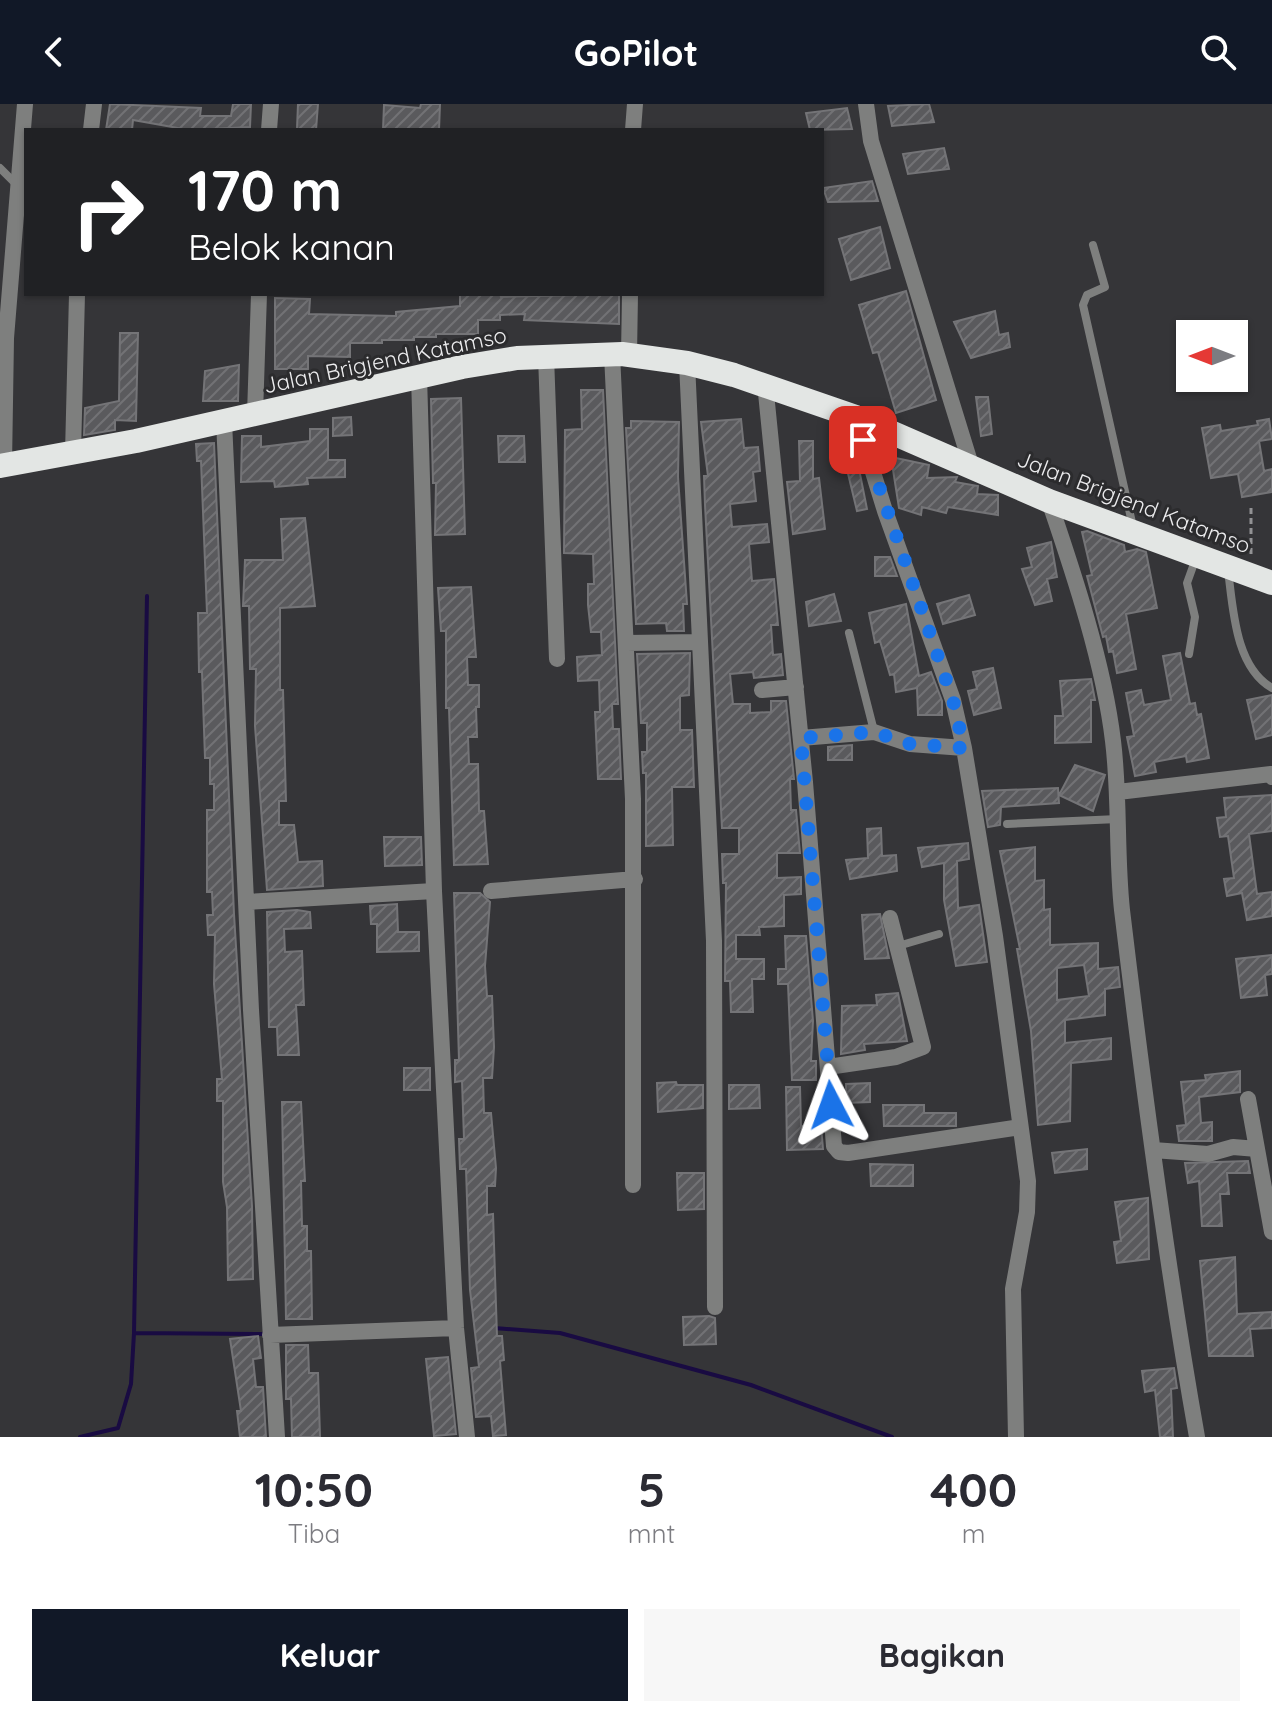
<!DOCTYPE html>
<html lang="id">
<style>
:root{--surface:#fff;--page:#f7f7f7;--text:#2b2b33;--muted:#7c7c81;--accent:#111827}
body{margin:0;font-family:Quicksand,sans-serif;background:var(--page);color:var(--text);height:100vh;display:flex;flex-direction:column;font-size:30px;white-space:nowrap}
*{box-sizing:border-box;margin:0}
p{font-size:26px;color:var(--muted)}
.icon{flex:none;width:44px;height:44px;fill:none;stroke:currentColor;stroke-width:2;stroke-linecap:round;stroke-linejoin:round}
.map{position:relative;height:1333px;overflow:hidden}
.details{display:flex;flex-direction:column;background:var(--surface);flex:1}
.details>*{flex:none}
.top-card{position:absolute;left:24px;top:24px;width:800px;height:168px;border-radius:0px;box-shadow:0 2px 6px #0004;background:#202124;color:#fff;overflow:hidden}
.needle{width:52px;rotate:270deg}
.fabs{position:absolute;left:1176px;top:216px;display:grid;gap:16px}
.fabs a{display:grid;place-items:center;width:72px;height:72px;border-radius:0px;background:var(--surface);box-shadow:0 2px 6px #0004;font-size:40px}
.pin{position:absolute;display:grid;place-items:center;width:68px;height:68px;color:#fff;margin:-34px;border-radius:16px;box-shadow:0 4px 12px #0006}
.me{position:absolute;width:88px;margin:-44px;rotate:356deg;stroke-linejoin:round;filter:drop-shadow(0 0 6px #0008)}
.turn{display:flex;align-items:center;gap:28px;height:168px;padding:0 32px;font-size:36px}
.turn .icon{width:104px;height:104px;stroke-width:2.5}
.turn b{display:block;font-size:56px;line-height:68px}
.eta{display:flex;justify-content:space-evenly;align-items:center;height:136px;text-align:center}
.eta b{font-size:48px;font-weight:700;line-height:56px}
.button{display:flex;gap:16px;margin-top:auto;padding:16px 32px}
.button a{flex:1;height:92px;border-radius:0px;background:var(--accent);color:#fff;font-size:32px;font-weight:700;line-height:92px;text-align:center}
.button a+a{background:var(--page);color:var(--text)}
header{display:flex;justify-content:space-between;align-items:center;height:104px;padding:0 32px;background:var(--accent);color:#fff;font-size:36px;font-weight:700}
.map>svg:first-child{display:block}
</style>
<header><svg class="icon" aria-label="back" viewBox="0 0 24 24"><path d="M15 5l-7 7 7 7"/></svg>GoPilot<svg class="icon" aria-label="search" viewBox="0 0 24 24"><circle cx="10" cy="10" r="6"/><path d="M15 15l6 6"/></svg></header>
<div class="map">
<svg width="1272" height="1333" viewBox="0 0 1272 1333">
<defs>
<pattern id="building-hatch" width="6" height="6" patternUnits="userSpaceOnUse" patternTransform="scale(2)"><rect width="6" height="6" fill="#5a5a5d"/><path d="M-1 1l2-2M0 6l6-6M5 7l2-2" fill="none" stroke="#727275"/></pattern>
</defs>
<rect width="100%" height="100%" fill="#353538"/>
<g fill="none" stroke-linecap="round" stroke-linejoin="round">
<path stroke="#190b42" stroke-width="4" d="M147,492L134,1229L266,1230
M494,1224L560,1229L751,1281L892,1333
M80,1333L118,1324L131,1280L134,1229"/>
</g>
<path fill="url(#building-hatch)" stroke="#747477" stroke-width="2" fill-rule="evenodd" d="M110,0L201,4L200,12H231L233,0H251L250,23L189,26L133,16L132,26H106Z
M298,0H318L316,26L297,25Z
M421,0H440L439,26H383L384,1L420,4Z
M929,0L934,18L892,22L888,2Z
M847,4L852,25L810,26L806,9Z
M944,44L949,65L908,70L903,50Z
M872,77L878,97L828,98L823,84Z
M880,123L890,164L851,176L839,135Z
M906,187L936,296L896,309L878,248L873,249L859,201Z
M460,190H500L501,193L619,190V220L524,216L525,210L500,211V216H478V230H436V233H414V236H382V239H350V253L308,252V265H275V194L310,195L309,210L396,212V208L460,202Z
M995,207L999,231L1008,229L1010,243L971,254L954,218Z
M120,229H138L136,317L115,316V326L84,331L85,304L119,297Z
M239,261L238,297H203L205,267Z
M581,286H603L618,600H612L613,625H619L621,675H598L595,608H600L599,576L578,577L577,553L602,551L601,528H591L588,501V480H594L593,450L564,449L565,326L582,325Z
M976,293H988L992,330L981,332Z
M461,294L465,430L435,431L436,379H433L431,295Z
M351,313L352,331L333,332V314Z
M741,315L744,344L758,343L760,367L753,368L756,397L730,400L732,423L767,420L769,438L749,440L752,477L774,475L778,521H771L773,551L781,550L783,571L754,574L753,568L730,570L733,600H750V609L771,608V597H786L794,675H790L791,706H796L800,749H777V774L801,773V790L784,791V822L759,823L760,831H736V855H764V875H752L753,908H731L730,877H725L726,779H723L722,750H739V724H722L705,401L704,372H708L701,318Z
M1269,315L1272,335L1259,337L1264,367L1272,365V388L1242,393L1238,370L1211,374L1202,324L1220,321L1221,327L1258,321L1257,317Z
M631,317L679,318L678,373L687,500H683L684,527H667L666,519L636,520L626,324H631Z
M310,325H328V356H345V373L307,374L308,380L275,383L274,377L241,378L242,332H261V343L310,337Z
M498,332H524L525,358H499Z
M799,337H813V375L819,374L825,425L793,430L787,378L800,377Z
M214,339L234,810L252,1102L253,1175L228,1176L227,1103L223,1078V997H217V975H222L214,880L215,831H208L207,811H213L212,788H207V706H214V680H210V654H205L202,568H199L198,509H207L201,357H197L196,340Z
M891,353L929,361L927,374L957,373L955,378L978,382L977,390L998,391V411L948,403L946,409L922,403L921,411L899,404Z
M857,355L867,405L857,407L845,357Z
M305,414L315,502L280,504V586H283L286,697H279V721H294L298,758L322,757L323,782L267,786L255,622L256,565H250L249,502H243L245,456H283L281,415Z
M1087,427L1124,441L1125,448L1137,445L1146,448L1157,504L1126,510L1136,565L1117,569L1113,547L1109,548L1106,532L1103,533L1087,472L1092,471L1082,428Z
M1051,438L1057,473L1047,475L1052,497L1035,501L1022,465L1032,463L1027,444Z
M875,453H890L897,472H875Z
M471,483L476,553H467L468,581H479V603H476L477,633H468L469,660H478L479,707H484L488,760L454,761L449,604H446V527H441L438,484Z
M834,490L841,517L809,522L806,498Z
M969,491L975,511L943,520L937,500Z
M906,500L919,572L931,568L942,597V611H918L917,584L896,588L894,570L890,571L880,537L875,539L869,509Z
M690,549L689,591L680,592V626H692L694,683H672L673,741L646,742V669H643L642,648H647V619H641L637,550Z
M1180,549L1190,600L1195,599L1197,611L1201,610L1209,654L1187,658L1186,652L1154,658L1156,668L1135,672L1127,633L1134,632L1126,589L1141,586L1144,601L1171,596L1163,552Z
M993,564L1001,604L974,611L968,587L977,585L973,568Z
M1091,575L1095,596H1091V638L1055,639V612H1063L1060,577Z
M1272,591V631L1256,635L1247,596Z
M852,641V656H828V643Z
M1075,661L1105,671L1093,707L1059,691Z
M1058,684L1059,699L1001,703L1000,721L988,723L982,687Z
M1272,691V727L1249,730L1257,790L1272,788V812L1247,816L1242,789L1227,792L1224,775L1234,774L1228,732L1220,733L1217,714L1226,713L1224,694Z
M881,724L882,752L896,751L897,767L850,775L846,756L868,754L867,725Z
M384,733H421L422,761L385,762Z
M968,739L969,755L957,757L958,804L979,801L987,858L956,862L944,796V759L922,763L918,744Z
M1035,743V777L1044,776V806L1050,805V841L1098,839V865L1118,863L1120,883L1105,885V911L1065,916V939L1111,934V955L1071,959L1070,1017L1038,1021L1031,927L1017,845H1020L1000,747ZM1084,861L1089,892L1057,896V864Z
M454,789H480L490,798L485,862L487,892H492L494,943L492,974H483L484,1009H491L496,1064L495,1082H487V1111L493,1110L497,1232H502L504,1256L500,1257L506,1331L493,1332L491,1312L476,1313L471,1264L479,1263L470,1186L466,1065H460L459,1035H464L462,977L455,978V956H459Z
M397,800L398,828H419V847L377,848V820H371L370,802Z
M297,806L310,808L311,824L284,825L285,848L302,847L304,901H296L299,951H278L277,923H269L267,808Z
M880,810L889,854L865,855L862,811Z
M785,832H806L813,917L811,957H816V976H792L788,880H778V865H786Z
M1272,851V870L1265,871L1267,891L1241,894L1236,855Z
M898,889L907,937L864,940L865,946L841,950L842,902L877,901L876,891Z
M404,964H430V986H404Z
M1240,967V988L1199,993L1201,1019L1212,1018V1037H1179L1177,1022L1186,1021L1181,978L1206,976L1205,971Z
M676,978L677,981H703V1004L658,1008L657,979Z
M870,979V998L846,999V980Z
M729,981H759L760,1004L729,1005Z
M786,983H800L801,1022L821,1021L823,1045L787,1046Z
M282,998H301L305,1077H301L302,1122H307V1147H311L312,1215H286Z
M883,1001H924V1009H956V1022H884Z
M1087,1045V1065L1055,1069L1052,1049Z
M1248,1057L1250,1069H1227L1229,1090H1220L1222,1122H1202L1199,1077L1188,1079L1185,1059Z
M870,1060L913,1061V1082H871Z
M677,1069H704V1105L678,1106Z
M1148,1094L1149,1155L1117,1159L1114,1138L1121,1137L1115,1098Z
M1235,1153L1237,1210L1272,1208V1224L1250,1225L1253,1252H1209L1200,1157Z
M709,1212L715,1214L716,1240L684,1241L683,1213Z
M258,1232L261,1254L253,1255L256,1283H263L266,1333H240L237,1307H241L230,1235Z
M286,1241H308L309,1269H318L320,1333H292L291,1295H286Z
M448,1253L456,1330L434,1332L426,1255Z
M1174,1264L1177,1284L1171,1285L1173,1333H1160L1155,1286L1145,1288L1142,1267Z"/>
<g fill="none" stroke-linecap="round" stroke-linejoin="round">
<path stroke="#929294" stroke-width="3" stroke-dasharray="6 4" stroke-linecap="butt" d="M1251,450V400"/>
<path stroke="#7e7f7e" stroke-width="8" d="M0,64L17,81
M1093,141L1105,183L1087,191L1083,201L1133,423
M1228,466C1233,504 1235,563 1272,584
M849,529L874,627
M1189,550L1195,513L1187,479L1196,454
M1007,720L1118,715
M898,842L939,830"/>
<path stroke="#7e7f7e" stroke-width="16" d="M866,0L871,37L971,361
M91,26L94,0
M269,26L271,0
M633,26L635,0
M612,250L633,695V1081
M629,251L630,190
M546,252L557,555
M687,259L714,837L715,1203
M419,272L434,787L456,1224L467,1333
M765,279L805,678L834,1042L839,1048L848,1049L1020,1023
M255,310L259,190
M856,313L885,407L953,596L964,644L995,832L1028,1077L1027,1108L1013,1185L1016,1333
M224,317L251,906L277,1333
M73,349L77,190
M4,361L6,234L25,0
M1049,397C1074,470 1104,561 1113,637C1120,693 1116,750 1122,806C1143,982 1166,1158 1197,1333
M626,539L700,538
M762,586L796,583
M801,634L874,628L910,640L964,644
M1118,688L1271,670L1272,673
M491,787L635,775
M247,798L434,787
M828,963L896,953L923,943L890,814
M1248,995L1272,1128
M1153,1046L1208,1050L1233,1043L1257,1045
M270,1231L456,1224"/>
<path stroke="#e3e6e4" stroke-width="24" d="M0,362L136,337L462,263L517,254L622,250L687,259L734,271L856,313L1049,397L1272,479"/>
</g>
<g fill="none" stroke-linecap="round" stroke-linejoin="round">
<path stroke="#1a73e8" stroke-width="14" stroke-dasharray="0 25.2" d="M831,1001L801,634L874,628L910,640L964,644L953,596L863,336"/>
</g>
<g text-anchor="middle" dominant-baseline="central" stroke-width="6" stroke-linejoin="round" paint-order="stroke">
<g font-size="22" fill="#ececee" stroke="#2b2b2d">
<text transform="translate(385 256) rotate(-12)">Jalan Brigjend Katamso</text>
<text transform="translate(1134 398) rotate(21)">Jalan Brigjend Katamso</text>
</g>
</g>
</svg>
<div class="fabs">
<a><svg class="needle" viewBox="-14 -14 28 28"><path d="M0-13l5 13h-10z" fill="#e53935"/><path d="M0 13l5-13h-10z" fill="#7c7c81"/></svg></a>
</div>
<div class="pin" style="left:863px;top:336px;background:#d93025"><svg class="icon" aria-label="arrive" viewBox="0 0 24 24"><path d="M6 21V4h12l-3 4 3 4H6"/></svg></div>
<svg class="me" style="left:831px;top:1001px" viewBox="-20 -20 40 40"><path d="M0-17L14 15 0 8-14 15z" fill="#1a73e8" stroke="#fff" stroke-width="4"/></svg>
<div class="top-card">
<div class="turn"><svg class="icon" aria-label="right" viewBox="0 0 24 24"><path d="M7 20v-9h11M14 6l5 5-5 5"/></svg><div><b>170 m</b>Belok kanan</div></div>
</div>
</div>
<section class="details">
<div class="eta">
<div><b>10:50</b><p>Tiba</p></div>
<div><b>5</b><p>mnt</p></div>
<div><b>400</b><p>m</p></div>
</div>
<div class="button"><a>Keluar</a><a>Bagikan</a></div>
</section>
